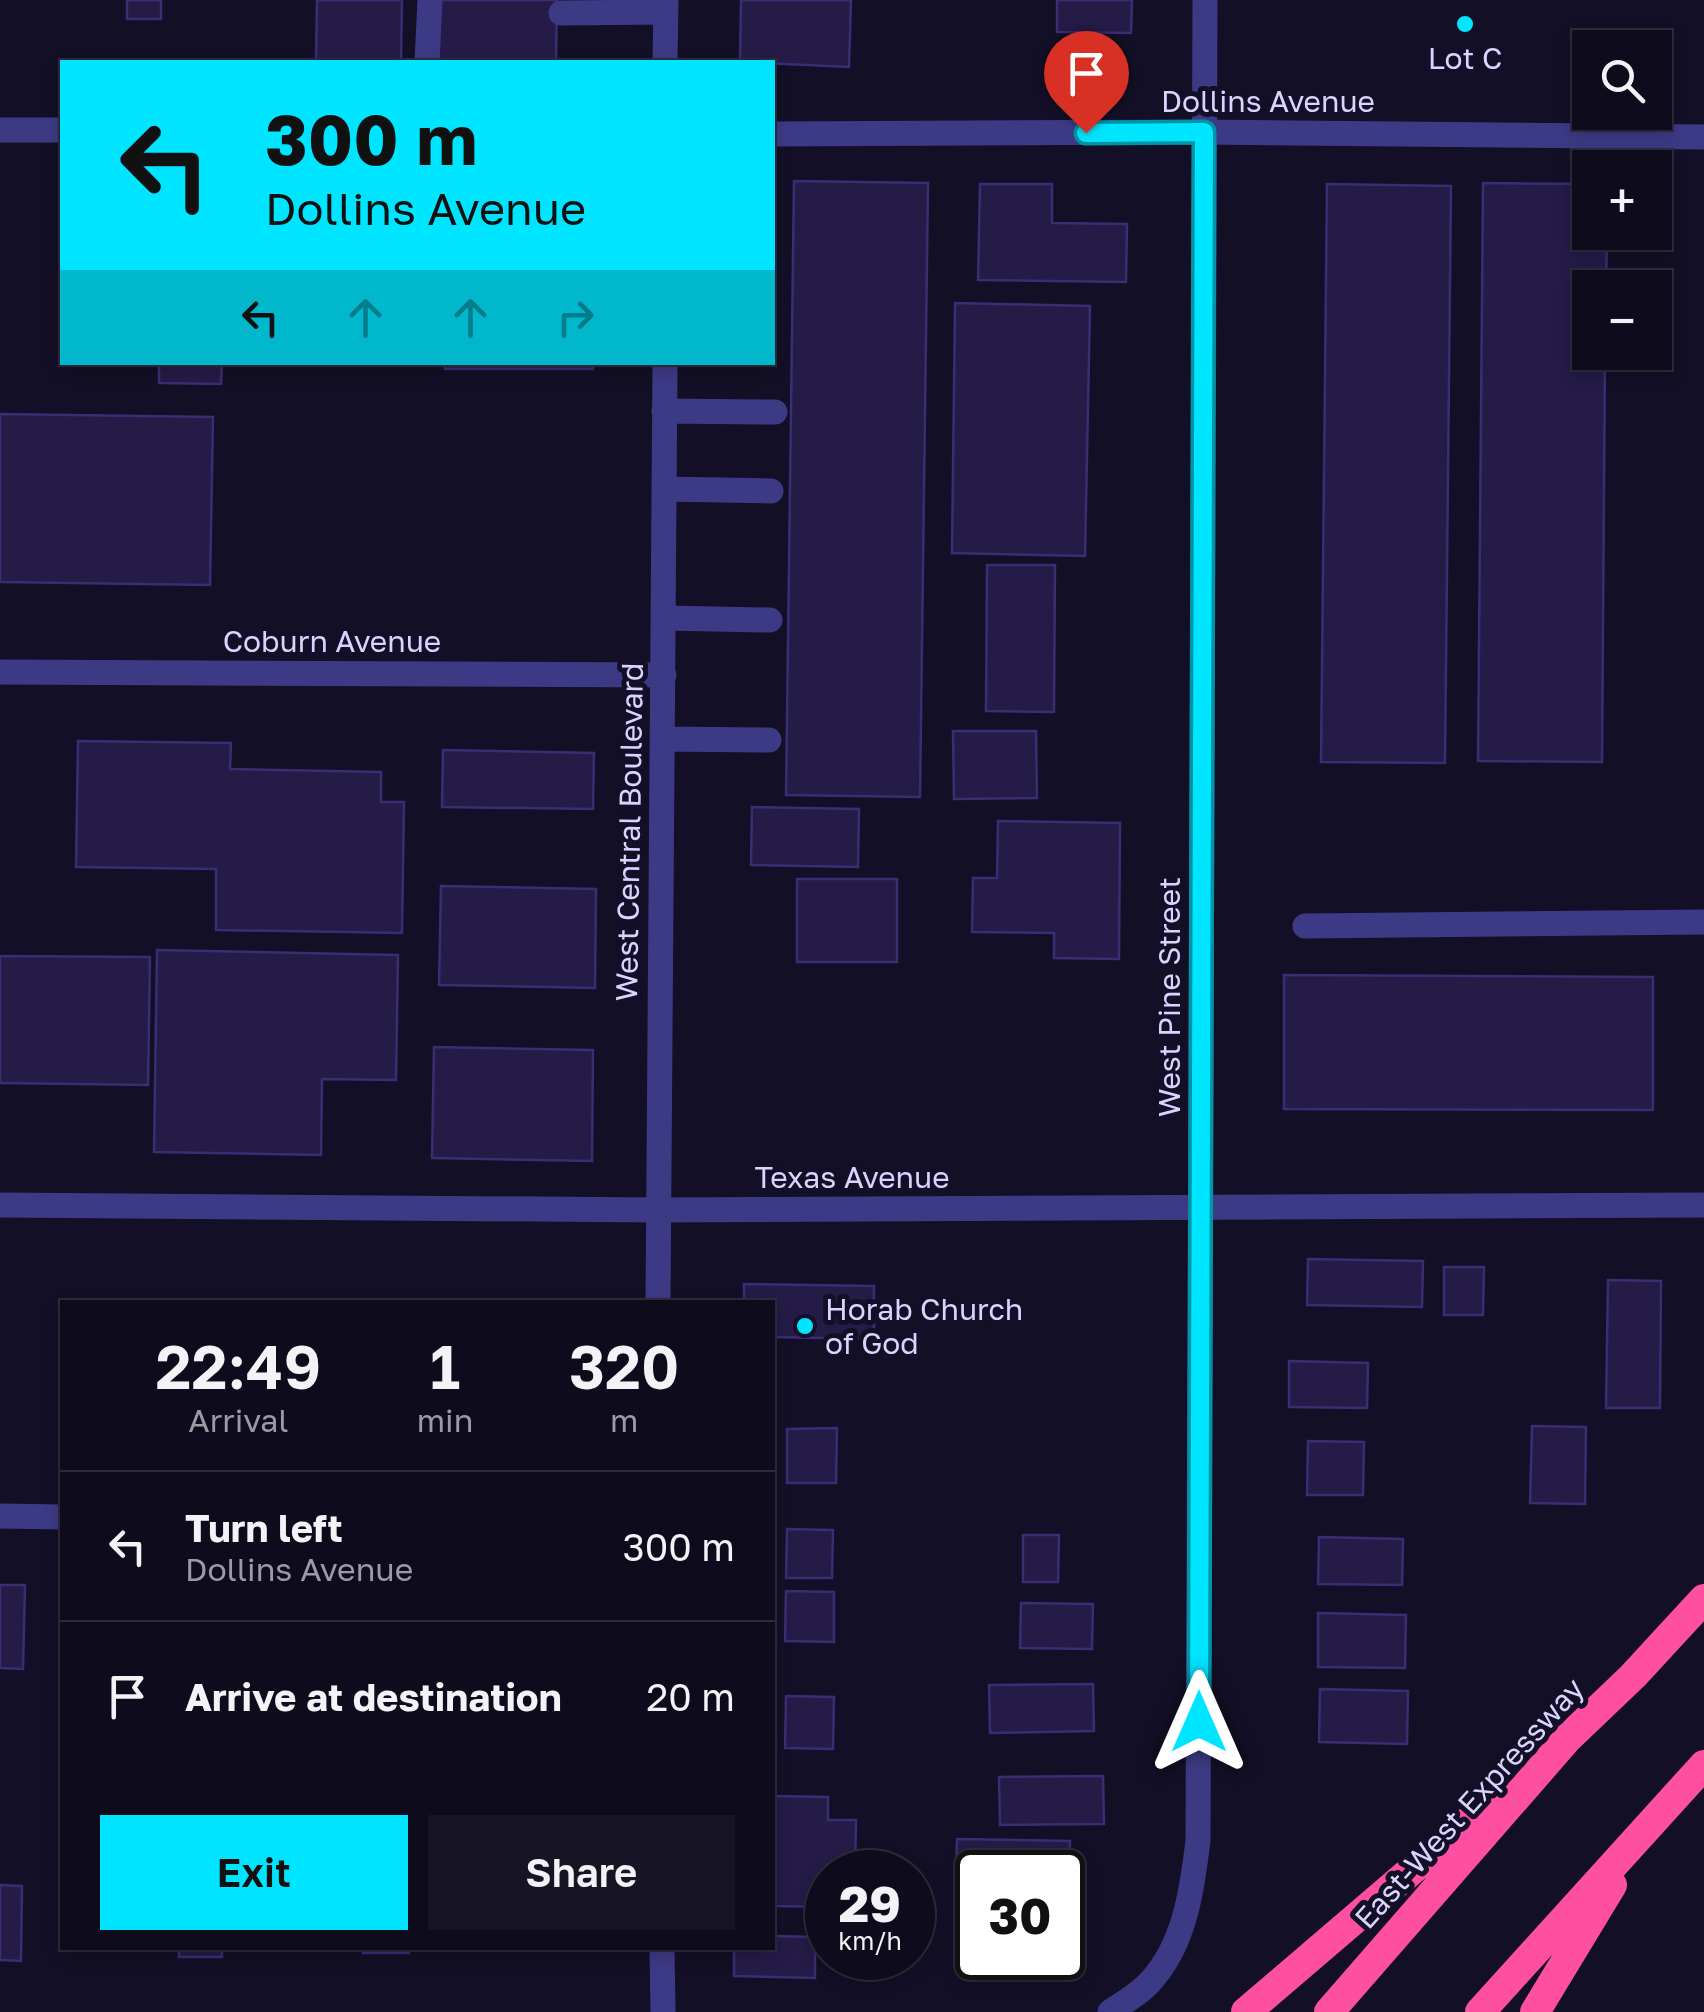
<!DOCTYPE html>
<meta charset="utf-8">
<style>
:root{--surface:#0e0b1c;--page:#171425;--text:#f1f3f6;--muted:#9b9ba3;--line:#2e2b3b;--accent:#00e5ff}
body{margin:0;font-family:"Golos Text",sans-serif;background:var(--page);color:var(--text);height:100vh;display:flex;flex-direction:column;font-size:38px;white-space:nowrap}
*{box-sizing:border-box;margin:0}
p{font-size:32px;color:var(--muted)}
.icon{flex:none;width:55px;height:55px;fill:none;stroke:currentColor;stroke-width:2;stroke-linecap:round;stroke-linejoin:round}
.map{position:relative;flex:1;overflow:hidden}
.drawer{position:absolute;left:60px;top:1300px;width:715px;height:650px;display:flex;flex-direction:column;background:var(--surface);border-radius:0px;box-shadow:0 5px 15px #0003,0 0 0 2px var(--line)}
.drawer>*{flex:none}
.top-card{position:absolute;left:60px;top:60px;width:715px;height:305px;border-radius:0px;box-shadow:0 5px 15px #0003,0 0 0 2px var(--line);background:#00e5ff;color:#111;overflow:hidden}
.fabs{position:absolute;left:1572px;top:30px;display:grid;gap:20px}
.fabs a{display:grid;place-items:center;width:100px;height:100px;border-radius:0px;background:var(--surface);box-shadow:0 5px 15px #0003,0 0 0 2px var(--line);font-size:50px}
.speed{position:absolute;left:805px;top:1850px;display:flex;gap:20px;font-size:50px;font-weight:700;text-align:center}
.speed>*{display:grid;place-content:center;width:130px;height:130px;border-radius:50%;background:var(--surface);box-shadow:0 5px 15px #0003,0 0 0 2px var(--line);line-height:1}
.speed small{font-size:25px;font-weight:400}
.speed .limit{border:5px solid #111;border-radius:15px;background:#fff;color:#111}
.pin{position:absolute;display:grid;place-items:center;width:85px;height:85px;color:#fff;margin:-102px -42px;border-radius:50% 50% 50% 0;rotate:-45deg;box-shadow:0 0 10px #0007}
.pin .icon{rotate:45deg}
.me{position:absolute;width:110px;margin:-55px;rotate:0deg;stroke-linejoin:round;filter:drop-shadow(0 0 8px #0008)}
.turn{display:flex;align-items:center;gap:35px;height:210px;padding:0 40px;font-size:45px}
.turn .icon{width:130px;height:130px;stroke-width:2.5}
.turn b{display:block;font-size:70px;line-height:85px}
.lanes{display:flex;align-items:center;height:95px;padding:0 40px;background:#0003;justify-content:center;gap:50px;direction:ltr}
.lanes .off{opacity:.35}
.eta{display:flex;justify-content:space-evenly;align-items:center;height:170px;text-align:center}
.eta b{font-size:60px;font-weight:600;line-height:70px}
.cta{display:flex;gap:20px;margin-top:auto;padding:20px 40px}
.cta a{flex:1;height:115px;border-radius:0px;background:var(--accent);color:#111;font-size:40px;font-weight:600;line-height:115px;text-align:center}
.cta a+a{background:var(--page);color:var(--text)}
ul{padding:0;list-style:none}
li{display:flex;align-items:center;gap:30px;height:150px;padding:0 40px;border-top:2px solid var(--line)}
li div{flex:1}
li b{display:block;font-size:38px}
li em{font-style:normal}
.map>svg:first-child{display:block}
</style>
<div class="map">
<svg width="1704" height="2012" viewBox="0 0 1704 2012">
<rect width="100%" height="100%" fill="#130f26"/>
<path fill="#241b47" stroke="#3b2d73" stroke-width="2.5" d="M127,0H161V19H127Z
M317,0H402L401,62H316Z
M438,0H557L556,62H437Z
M741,0H851L849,67L740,62Z
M1057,0H1132L1131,33L1057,32Z
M794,181L928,183L920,797L786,795Z
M1483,183L1590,184V232H1607L1606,288H1590V352H1605L1602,762L1478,761Z
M980,184H1052V223L1127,224L1126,282L978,280Z
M1327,184L1451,186L1445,763L1321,762Z
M955,303L1090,306L1085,556L952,553Z
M159,362H222L221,384L159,383Z
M445,362H593V369H445Z
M0,414L213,417L210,585L0,582Z
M987,565H1055L1054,712L986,711Z
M953,731H1036L1037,798L954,799Z
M78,741L231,743L230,769L381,772V802H404L402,933L216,930V869L76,867Z
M443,750L594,753L593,809L442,807Z
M752,807L859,809L858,867L751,865Z
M998,821L1120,823L1119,959L1054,958V933L972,932L973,878H997Z
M797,879H897V962H797Z
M441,886L596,889L595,988L439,985Z
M157,950L398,955L396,1080L322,1079L321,1155L154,1152Z
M0,956L150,957L148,1085L0,1083Z
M1284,975L1653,977V1110L1284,1109Z
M434,1047L593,1050L592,1161L432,1158Z
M1308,1259L1423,1261L1422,1307L1307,1305Z
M1444,1267H1484L1483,1315H1444Z
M1608,1280L1661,1281L1660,1408H1606Z
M744,1284L874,1286V1339L772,1337V1302H744Z
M1289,1361L1368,1363L1367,1408L1289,1407Z
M1532,1426L1586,1427L1585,1504L1530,1503Z
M837,1428L836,1483H787V1429Z
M1308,1441L1364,1442L1363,1495H1307Z
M787,1529L833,1530L832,1578H786Z
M1023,1535H1059L1058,1582H1023Z
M1319,1537L1403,1539L1402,1585L1318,1584Z
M0,1585H25L23,1669L0,1668Z
M786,1591L834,1592V1642L785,1641Z
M1021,1603L1093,1604L1092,1649L1020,1648Z
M1318,1613L1406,1615L1405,1668L1318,1667Z
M1093,1684L1094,1731L990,1733L989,1685Z
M1320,1689L1408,1691L1407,1744L1319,1742Z
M786,1696L834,1697L833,1749L785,1748Z
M1103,1776L1104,1824L1000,1825L999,1777Z
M773,1796L828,1797V1820H856L855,1872H828V1907L772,1906Z
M957,1839L1070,1841L1069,1892H1062V1872H978V1911H955Z
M0,1885L22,1886L21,1961L0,1960Z
M772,1936L815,1937V1978L734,1976V1948H772Z
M179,1948H222V1957H179Z
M363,1948H409V1953H363Z"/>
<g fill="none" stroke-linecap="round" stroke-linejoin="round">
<path stroke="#3d3a85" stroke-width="25" d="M561,13L666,12
M427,62L430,0
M665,62L666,0
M0,130H62
M772,134L1204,132L1704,137
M664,411L775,412
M664,489L771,491
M664,618L770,620
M0,672L664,675
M663,739L769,740
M1305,926L1704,922
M0,1205L657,1210L1704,1205
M658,1302L665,362
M0,1516L62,1517
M662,1948L663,2012
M1110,2012C1123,2003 1139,1994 1149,1983C1185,1945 1192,1890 1198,1841L1205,0"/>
<path stroke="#ff4fa3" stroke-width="30" d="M1246,2012L1496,1798
M1329,2012L1567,1739L1633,1676L1704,1599
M1480,2012L1704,1765
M1535,2012L1612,1885"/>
</g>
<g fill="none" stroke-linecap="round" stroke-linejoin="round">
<defs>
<path id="route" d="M1086,133L1204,132L1199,1722"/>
</defs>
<use href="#route" stroke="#0095a6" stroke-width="25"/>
<use href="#route" stroke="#00e5ff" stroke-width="18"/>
</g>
<g fill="#00e5ff" stroke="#130f26" stroke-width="4">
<circle cx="1465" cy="24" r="10"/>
<circle cx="805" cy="1326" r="10"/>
</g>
<g text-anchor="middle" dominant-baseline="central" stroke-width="10" stroke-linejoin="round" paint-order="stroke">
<g font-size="30" fill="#d9d4ff" stroke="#130f26">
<text x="1465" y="58">Lot C</text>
<text x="825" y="1309" text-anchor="start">Horab Church<tspan x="825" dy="34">of God</tspan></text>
</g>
<g font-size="30" fill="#d9d4ff" stroke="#130f26">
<text x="1268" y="101">Dollins Avenue</text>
<text x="332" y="641">Coburn Avenue</text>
<text transform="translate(629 832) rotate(-89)">West Central Boulevard</text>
<text transform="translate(1169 997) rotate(-90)">West Pine Street</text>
<text x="852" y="1177">Texas Avenue</text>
<text transform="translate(1469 1803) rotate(-48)">East-West Expressway</text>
</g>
</g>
</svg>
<div class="fabs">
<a><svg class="icon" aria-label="search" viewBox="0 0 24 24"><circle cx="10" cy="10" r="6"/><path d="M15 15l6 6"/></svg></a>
<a>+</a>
<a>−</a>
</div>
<div class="speed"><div>29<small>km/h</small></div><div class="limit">30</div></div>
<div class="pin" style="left:1086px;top:133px;background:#d93025"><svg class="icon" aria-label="arrive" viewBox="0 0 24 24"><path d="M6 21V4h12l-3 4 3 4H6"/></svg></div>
<svg class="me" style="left:1199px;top:1722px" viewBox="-20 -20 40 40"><path d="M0-17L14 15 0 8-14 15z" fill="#00e5ff" stroke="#fff" stroke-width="4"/></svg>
<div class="top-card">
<div class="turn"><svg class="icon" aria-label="left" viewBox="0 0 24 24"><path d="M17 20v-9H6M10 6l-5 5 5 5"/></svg><div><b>300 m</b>Dollins Avenue</div></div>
<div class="lanes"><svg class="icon" aria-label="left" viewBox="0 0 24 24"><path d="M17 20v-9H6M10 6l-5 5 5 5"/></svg><svg class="icon off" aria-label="ahead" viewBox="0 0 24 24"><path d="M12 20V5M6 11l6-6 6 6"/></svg><svg class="icon off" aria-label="ahead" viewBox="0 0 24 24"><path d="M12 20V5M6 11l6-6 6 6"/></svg><svg class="icon off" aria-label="right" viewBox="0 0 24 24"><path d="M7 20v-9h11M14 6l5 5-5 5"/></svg></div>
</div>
<section class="drawer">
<div class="eta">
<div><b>22:49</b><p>Arrival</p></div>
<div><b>1</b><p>min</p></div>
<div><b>320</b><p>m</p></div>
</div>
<ul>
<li><svg class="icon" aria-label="left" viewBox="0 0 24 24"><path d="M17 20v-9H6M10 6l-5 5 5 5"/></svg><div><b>Turn left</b><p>Dollins Avenue</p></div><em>300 m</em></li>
<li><svg class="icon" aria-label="arrive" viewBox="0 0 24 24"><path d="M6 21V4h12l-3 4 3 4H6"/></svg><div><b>Arrive at destination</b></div><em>20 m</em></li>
</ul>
<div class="cta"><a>Exit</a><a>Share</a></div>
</section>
</div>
